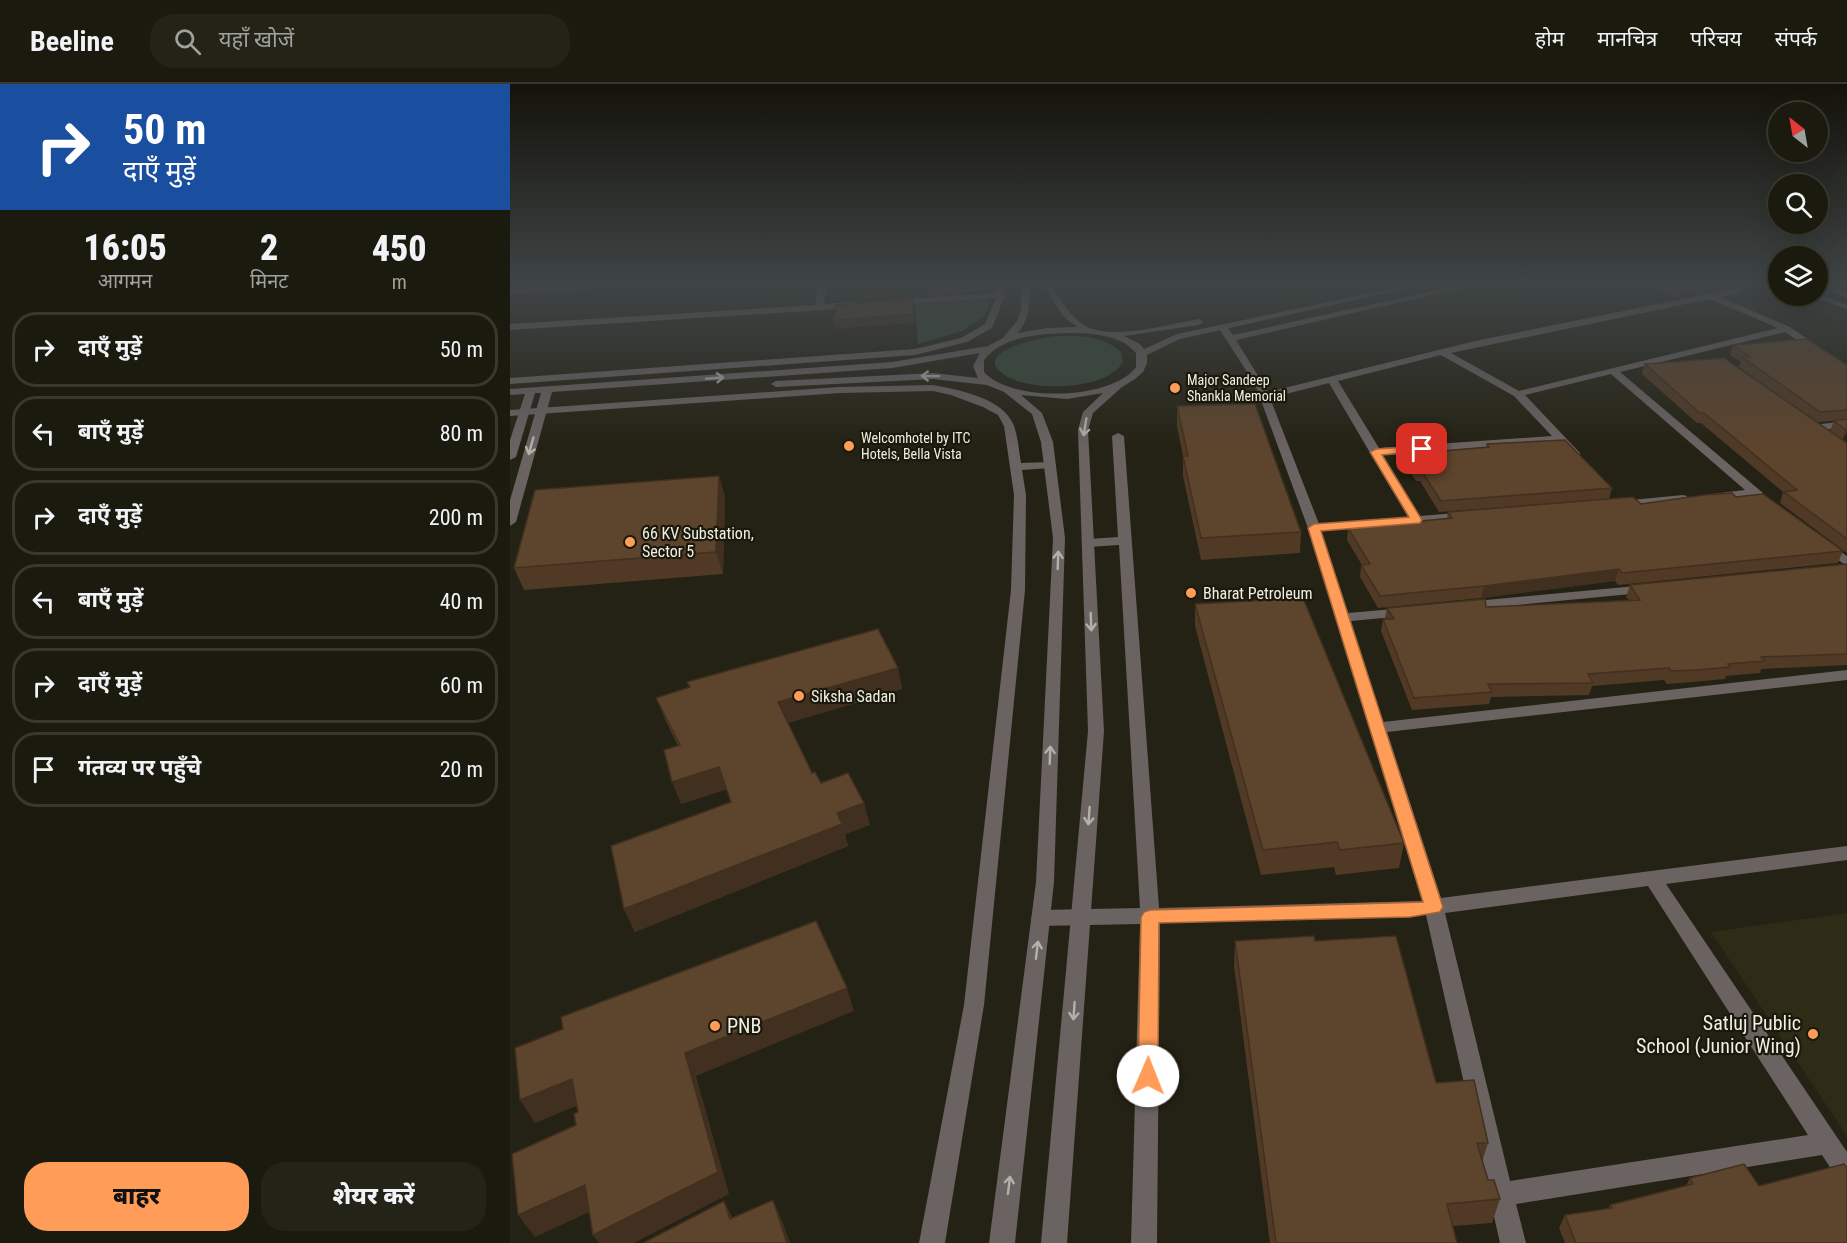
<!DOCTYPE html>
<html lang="hi">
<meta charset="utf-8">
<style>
:root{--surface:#1b1a0f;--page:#242318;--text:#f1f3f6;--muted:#a0a19e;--line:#39382f;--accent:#fe9c58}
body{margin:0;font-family:"Roboto Condensed","Noto Sans Devanagari",sans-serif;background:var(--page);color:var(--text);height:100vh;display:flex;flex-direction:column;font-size:22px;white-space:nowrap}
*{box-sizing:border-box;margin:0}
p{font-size:20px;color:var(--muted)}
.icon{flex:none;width:33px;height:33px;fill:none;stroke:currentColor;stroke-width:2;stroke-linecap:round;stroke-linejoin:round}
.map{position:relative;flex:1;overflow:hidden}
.drawer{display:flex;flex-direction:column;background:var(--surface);width:510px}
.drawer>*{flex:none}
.top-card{background:#1a4fa0;color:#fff;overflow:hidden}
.needle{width:39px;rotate:329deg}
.tools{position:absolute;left:1258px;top:18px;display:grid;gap:12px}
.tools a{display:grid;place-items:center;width:60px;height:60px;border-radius:50%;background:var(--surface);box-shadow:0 6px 24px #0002,0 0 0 2px var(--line);font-size:30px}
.pin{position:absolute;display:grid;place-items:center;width:51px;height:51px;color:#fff;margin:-26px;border-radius:12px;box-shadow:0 3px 9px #0006}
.me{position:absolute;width:66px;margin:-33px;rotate:1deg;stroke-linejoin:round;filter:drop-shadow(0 0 4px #0008)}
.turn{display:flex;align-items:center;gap:21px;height:126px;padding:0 24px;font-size:27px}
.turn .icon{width:78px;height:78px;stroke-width:2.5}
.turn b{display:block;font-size:42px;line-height:51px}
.eta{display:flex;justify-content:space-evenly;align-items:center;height:102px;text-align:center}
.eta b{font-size:36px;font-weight:800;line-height:42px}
.cta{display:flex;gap:12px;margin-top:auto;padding:12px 24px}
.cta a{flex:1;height:69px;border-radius:24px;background:var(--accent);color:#111;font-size:24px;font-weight:800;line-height:69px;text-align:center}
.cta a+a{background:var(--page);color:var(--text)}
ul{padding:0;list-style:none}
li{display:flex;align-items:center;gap:18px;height:75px;margin:0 12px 9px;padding:0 12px;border:3px solid var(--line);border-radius:24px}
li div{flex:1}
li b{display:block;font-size:22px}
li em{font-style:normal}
header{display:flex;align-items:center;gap:36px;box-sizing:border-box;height:84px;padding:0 30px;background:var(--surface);border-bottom:2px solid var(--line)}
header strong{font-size:28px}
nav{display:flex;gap:33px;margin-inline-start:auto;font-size:21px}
.search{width:420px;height:54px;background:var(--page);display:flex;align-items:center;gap:15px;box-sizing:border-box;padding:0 21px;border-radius:24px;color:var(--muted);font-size:22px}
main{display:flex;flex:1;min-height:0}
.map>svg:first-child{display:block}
</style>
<header>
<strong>Beeline</strong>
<div class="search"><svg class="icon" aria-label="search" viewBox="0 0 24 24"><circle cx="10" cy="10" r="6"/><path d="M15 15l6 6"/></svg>यहाँ खोजें</div>
<nav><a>होम</a><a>मानचित्र</a><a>परिचय</a><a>संपर्क</a></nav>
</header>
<main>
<section class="drawer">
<div class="top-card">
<div class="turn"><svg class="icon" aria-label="right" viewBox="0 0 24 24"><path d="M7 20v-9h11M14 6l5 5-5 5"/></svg><div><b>50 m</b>दाएँ मुड़ें</div></div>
</div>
<div class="eta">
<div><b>16:05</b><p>आगमन</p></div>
<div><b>2</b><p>मिनट</p></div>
<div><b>450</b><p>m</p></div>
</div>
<ul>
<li><svg class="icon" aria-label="right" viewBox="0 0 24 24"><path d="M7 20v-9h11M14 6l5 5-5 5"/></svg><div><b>दाएँ मुड़ें</b></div><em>50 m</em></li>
<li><svg class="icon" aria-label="left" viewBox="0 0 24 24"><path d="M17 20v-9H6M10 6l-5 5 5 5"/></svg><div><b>बाएँ मुड़ें</b></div><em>80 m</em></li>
<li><svg class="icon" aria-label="right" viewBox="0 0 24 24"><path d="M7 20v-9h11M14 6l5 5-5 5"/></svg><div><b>दाएँ मुड़ें</b></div><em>200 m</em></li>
<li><svg class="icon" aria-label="left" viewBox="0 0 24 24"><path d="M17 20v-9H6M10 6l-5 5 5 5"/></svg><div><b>बाएँ मुड़ें</b></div><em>40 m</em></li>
<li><svg class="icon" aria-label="right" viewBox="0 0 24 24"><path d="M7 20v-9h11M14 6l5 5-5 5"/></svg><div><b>दाएँ मुड़ें</b></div><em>60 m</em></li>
<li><svg class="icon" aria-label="arrive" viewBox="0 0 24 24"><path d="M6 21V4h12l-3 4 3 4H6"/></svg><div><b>गंतव्य पर पहुँचे</b></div><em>20 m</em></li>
</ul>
<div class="cta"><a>बाहर</a><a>शेयर करें</a></div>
</section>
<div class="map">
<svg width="1337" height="1159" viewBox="0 0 1337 1159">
<rect width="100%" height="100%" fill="#242214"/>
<path fill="#2e2b16" d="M1337,829V1052L1201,848Z"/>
<path fill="#374838" d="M480,215L476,231L452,247L408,260L405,220Z
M547,252C568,251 594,252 611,268L613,278C596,307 522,308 496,292C457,268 532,253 547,252Z"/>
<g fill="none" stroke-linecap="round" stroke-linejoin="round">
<path stroke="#416777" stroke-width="4" d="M1307,212L1337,223"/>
<path fill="#6b6262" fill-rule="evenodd" d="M44,202H83L79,205L0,210V204Z
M308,202H316L314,220L344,218L348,221L344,224L0,246V240L305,221Z
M485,202H493L495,211L482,244L457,258L405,271L0,300V294L405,265L451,254L475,240L486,214L383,221L380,220V216L486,209Z
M946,202H960L726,256L758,308L965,257L1227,204L1231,207L1230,209L1210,213L1280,243L1337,282V289L1333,288L1275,248L1110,288L1253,409V415L1243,413L1202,416V410L1235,406L1101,290L1015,311L1070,369V373H1062L1048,359L873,371L910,432L958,428L962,429L964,432L962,435L811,447L838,529L895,524L902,528L895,532L841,537L873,638L1337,586V596L877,648L931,814L1337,762V776L1156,800L1337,1068V1101L1329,1097L1312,1071L1006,1120L1016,1159H990L916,831L650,839L647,1159H621L630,840L531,842L524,839L521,834L524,829L531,826L630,824L609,461L578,463L572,459L578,455L608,453L602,352L608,349L614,352L649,824L912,817L798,444L745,300L708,243L716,241L723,251ZM1200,215L1268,244L1009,307L941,269ZM931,271L1004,312L1042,352L869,364L828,297ZM819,299L898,433L809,440L760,314ZM1138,802L1298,1051L1000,1097L935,829Z
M1309,202H1320L1337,208V214Z
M423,301C449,306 494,314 504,342C508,353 509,367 511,379L540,378L546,381L540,384L512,386L516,411L515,506L474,921L435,1159H409L454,921L501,506L504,411L494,342L488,331L473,323L441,311L423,307L329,309L0,332V326L329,303Z
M1337,337V343L1303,347L1298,344L1303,341Z
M1173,411L1177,412V418L1111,425L1105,421L1111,417Z
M1314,456L1337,472V482L1309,463L1308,460Z
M1137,501L1144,505L1142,508L955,526L948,522L955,518Z"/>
<path fill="#6b6262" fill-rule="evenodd" d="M511,202H519C520,221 520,234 508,249L537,244L567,243L553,232L534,202H542C552,217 561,235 578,243C604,256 661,240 689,235L694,238L689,241L614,252L630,260L634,265L667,250L894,202H908L670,255L637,271V279L633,288L625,295L612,303L583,329L578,346L594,647L557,1159H531L578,647L568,346L573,328L593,309L557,315L511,311L532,329L543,358L555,454L544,798L505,1159H479L526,798L543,454L531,358L522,330L494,308L477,301L423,295L266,303L261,300L266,297L423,289L468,294L463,282L470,269L382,284L42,308L6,438L0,442V416L31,309H25L6,373L0,376V356L15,310L0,311V305L382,278L478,262L493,254L507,237L511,226ZM557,249C579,249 611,250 626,269V283C602,316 502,319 474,288V276C493,252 529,250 557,249Z"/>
</g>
<path fill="#503a26" d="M419,202H478L479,207L420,211Z
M1141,202H1207L1163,211Z
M1223,261L1337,281V349L1332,356L1337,359V469L1270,419L1273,408L1191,339H1187L1132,290L1135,280L1320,347L1324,337L1336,336L1307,338L1229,283L1231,278L1220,271Z
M667,322L791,448L790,469L691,476L673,392V372L667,342Z
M977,360L1102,404L1099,415L929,428L910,397H906L896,381L897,370L976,363Z
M209,392L215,413L213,490L14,506L4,484Z
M1226,413L1333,467L1328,479L1108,501L1105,497L971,514L868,524L850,493L851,481H852L837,456L838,444L937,435L938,428L1131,420Z
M1337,480V581L1251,585L1250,589L1216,592L1215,595L1182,598L1157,600L1154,596L1082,602L1079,611L981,613L979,620L902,626L871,547L873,535H875L877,524L976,523L1119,516L1116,513L1120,501Z
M685,520L894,759L889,784L826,791L824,783L751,791L685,542Z
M388,584L392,605L278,639L302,689L311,699L360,741L335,750L338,762L125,848L114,825L221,718L217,705L171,720L168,662L155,635L146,614Z
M725,857H805L978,1059L972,1078L978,1096L990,1115L982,1139L943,1142L947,1159H760L724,882Z
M1180,1094L1249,1102L1337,1159H1055L1049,1144L1055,1131L1098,1125L1100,1121L1176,1102Z"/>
<path fill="#41301f" d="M1165,202H1207L1163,211Z
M403,215L404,224V239L325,245L323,236Z
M1337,345V349L1332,356L1336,346Z
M209,392L215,413L213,490L206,468Z
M1109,485L1105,497L971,514L974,502Z
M388,584L392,605L274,640L268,618Z
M209,683L217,705L171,720L162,698Z
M354,719L360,741L335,750L338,762L125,848L114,825L327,729Z
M337,904L344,927L186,992L219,1110L124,1159H89L83,1151L175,969Z
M62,995L76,1018L25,1039L10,1016Z
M75,1101L90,1123L25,1153L8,1131Z
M263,1116L273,1139L280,1159H277Z
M214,1117L226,1140L220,1135Z"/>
<path fill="#5d442c" stroke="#41301f" stroke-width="1.5" d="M419,202H469L419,205Z
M403,215V230L323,236L326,221Z
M1297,255L1337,281V326L1310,328L1232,273H1240L1223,261Z
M1214,274L1337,359V455L1274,408L1287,406L1194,329H1190L1135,280Z
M745,320L791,448L691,454L673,372H678L667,322Z
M1337,335V345L1336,346L1324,337Z
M1055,356L1102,404L931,417L911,386H908L897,370L979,363L977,360Z
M209,392L206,468L4,484L25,406Z
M1222,409L1226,413L1253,410L1333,467L1112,489L1109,485L974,502L870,512L851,481L860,480L838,444L942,434L938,428L1123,413L1131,420L1194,411Z
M1337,480V570L1251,573L1255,577L1218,580L1220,583L1187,586L1161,587L1159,584L1078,590L1083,599L978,600L982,608L904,614L873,535H884L877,524L975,515L976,523L1130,516L1120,501Z
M793,514L894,759L830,766L827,758L753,766L685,520Z
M368,545L388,584L268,618L302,689L305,688L311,699L338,689L354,719L327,729L332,740L114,825L101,762L221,718L209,683L162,698L154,666L170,661L146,614L180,603L177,598Z
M306,837L337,904L175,969L208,1088L83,1151L75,1101L8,1131L2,1070L66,1041L64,1030L68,1028L62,995L10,1016L5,964L53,945L51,933Z
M804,852L805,857L886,852L926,999L964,996L978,1059H967L978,1096H984L990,1115L937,1120L947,1159H766L725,857Z
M1234,1080L1249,1102L1334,1080L1337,1083V1159H1066L1055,1131L1102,1124L1100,1121L1183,1100L1180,1094Z
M263,1116L277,1159H133L214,1117L220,1135Z"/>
<defs><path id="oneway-shaft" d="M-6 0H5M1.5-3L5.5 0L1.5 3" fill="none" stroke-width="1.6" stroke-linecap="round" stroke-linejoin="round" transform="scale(1.5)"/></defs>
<g stroke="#b4b0aa">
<use href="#oneway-shaft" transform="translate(420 292) rotate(-179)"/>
<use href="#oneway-shaft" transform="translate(205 294) rotate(-4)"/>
<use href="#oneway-shaft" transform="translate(575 343) rotate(99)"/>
<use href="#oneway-shaft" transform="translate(21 362) rotate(106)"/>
<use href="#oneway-shaft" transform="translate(548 476) rotate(-88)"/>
<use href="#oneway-shaft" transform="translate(581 538) rotate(88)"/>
<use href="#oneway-shaft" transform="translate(540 671) rotate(-88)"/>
<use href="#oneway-shaft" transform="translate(579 732) rotate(94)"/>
<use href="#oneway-shaft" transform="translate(527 866) rotate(-83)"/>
<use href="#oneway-shaft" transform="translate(564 927) rotate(94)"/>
<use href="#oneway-shaft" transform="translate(499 1101) rotate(-83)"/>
</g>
<linearGradient id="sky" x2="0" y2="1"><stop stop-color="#14130b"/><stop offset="0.55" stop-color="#3f4445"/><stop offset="1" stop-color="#3f4445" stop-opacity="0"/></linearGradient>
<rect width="1337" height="364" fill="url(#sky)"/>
<path fill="#fe9c58" stroke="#a56539" stroke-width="1.5" d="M912,362L915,363V367L872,371L912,436L910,439L811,447L933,823L930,828L900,833L649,839L648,992L645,998L638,1001L631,998L628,992L631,833L634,828L640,826L913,818L798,444L804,440L899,433L860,368L866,365Z"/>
<g fill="#fe9c58" stroke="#1b190b" stroke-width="2">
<circle cx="665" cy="304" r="6"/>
<circle cx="339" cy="362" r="6"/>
<circle cx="120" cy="458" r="6"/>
<circle cx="681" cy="509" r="6"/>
<circle cx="289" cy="612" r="6"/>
<circle cx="205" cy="942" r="6"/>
<circle cx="1303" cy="950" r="6"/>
</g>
<g text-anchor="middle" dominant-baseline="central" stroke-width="4.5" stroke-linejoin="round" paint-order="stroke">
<g font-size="14" fill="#f0efe5" stroke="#1b190b" text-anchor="start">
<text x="677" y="296">Major Sandeep<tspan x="677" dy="16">Shankla Memorial</tspan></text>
<text x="351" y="354">Welcomhotel by ITC<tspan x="351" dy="16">Hotels, Bella Vista</tspan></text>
</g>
<g font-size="16" fill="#f0efe5" stroke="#1b190b" text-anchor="start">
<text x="132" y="449">66 KV Substation,<tspan x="132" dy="18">Sector 5</tspan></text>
<text x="693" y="509">Bharat Petroleum</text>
<text x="301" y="612">Siksha Sadan</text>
</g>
<g font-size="20" fill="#f0efe5" stroke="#1b190b" text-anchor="end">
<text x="1291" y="939">Satluj Public<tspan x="1291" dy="23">School (Junior Wing)</tspan></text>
<text x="217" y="942" text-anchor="start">PNB</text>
</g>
</g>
</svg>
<div class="tools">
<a><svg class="needle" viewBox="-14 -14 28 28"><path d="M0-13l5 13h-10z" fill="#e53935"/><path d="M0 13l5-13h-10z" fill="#a0a19e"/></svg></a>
<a><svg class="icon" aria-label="search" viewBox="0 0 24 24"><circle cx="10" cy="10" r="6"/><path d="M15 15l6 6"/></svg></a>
<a><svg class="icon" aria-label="layers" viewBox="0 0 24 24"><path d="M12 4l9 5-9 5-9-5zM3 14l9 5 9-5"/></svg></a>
</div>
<div class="pin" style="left:912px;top:365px;background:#d93025"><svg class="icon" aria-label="arrive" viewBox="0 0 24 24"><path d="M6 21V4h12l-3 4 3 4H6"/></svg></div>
<svg class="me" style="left:638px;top:992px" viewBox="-20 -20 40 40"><circle r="19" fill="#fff"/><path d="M0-13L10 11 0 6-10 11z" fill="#fe9c58"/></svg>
</div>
</main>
